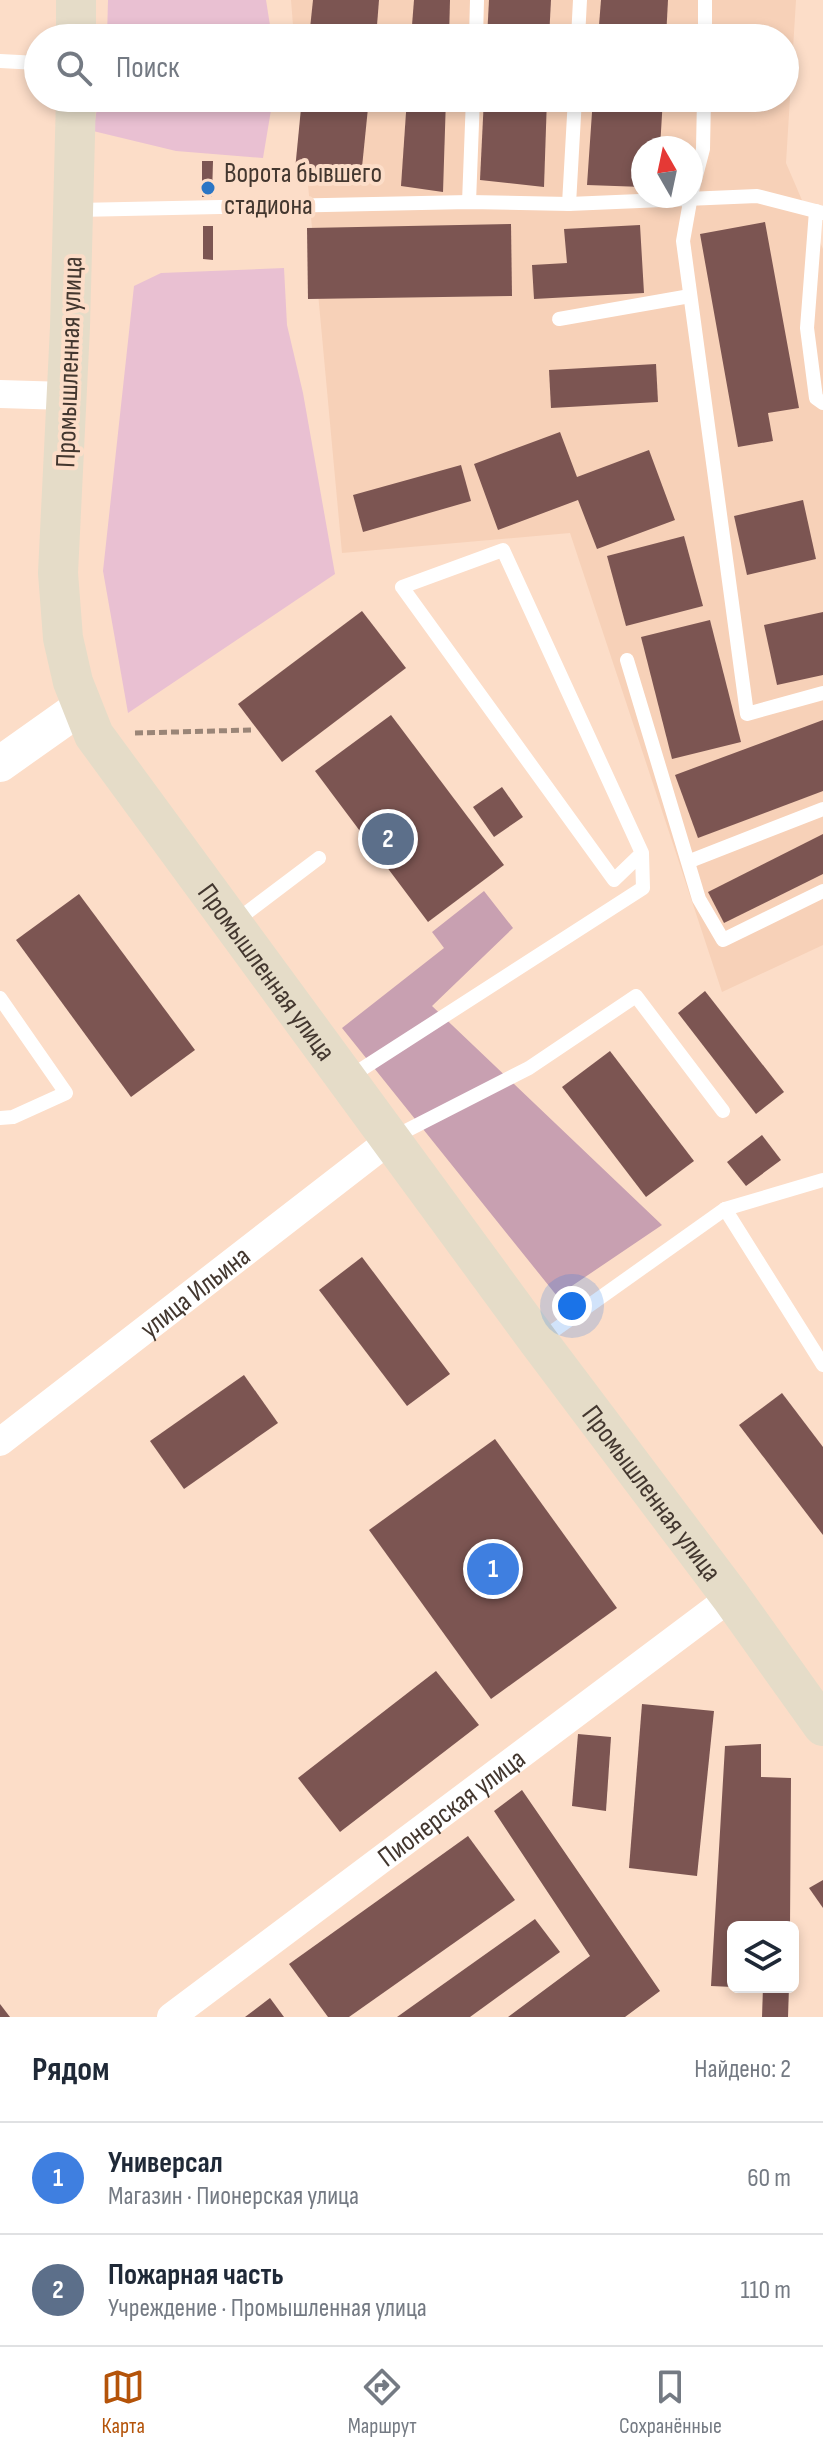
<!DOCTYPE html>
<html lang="ru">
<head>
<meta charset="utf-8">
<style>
	:root { --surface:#fff; --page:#f6f6f7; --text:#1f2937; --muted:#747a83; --line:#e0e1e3; --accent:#b45309 }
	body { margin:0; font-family:"Sofia Sans Condensed",sans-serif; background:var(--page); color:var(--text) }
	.controls { position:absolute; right:24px; bottom:24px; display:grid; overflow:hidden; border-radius:12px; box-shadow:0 4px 12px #0003 }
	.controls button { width:72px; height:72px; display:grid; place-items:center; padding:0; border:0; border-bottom:2px solid var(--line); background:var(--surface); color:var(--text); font:40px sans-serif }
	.compass { position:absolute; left:631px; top:136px; width:72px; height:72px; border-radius:50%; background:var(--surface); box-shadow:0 4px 12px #0003; rotate:351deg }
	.you { position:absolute; left:572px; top:1306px; width:28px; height:28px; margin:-20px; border:6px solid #fff; border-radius:50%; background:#1a73e8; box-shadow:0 0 0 12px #1a73e833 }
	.badge { display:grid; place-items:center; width:52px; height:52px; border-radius:50%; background:var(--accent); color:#fff; font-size:26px; font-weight:700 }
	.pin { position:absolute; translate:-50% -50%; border:4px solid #fff; box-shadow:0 2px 8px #0006 }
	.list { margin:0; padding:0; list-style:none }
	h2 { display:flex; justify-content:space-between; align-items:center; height:104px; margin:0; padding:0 32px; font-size:34px }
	h2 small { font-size:26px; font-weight:400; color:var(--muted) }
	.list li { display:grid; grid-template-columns:52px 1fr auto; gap:24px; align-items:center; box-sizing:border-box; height:112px; padding:0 32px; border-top:2px solid var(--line) }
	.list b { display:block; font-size:30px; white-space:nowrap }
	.list p { margin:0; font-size:26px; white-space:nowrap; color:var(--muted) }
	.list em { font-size:26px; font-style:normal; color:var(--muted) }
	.icon { flex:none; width:44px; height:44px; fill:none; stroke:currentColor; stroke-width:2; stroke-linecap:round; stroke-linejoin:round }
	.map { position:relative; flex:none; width:823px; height:2017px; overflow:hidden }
	.search { position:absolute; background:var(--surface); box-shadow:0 4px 12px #0003; left:24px; right:24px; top:24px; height:88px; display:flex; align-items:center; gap:20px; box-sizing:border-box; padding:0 28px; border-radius:44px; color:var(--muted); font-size:30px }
	.sheet { height:328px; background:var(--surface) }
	nav { display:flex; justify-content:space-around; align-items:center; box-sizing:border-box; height:112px; border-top:2px solid var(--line); background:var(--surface); font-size:22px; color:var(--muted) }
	nav a { display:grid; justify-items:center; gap:4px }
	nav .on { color:var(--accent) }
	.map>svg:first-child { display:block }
	.built { fill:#f7d1b8; fill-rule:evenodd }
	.green { fill:#e9c0d2 }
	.forest { fill:#c8a0b1 }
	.building { fill:#7c5552 }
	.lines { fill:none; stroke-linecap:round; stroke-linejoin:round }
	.path { stroke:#9a8577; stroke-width:5; stroke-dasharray:8 4; stroke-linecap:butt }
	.service { stroke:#fff; stroke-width:14 }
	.minor { stroke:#fff; stroke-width:28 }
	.tertiary { stroke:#fff; stroke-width:36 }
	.secondary { stroke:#e5dcc8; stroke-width:40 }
	.poi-dot { fill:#2a75c5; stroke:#fcddc8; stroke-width:3 }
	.labels { text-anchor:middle; stroke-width:8; stroke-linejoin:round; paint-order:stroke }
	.poi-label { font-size:28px; fill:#43372f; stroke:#fcddc8; text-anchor:start }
	.street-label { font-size:28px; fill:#43372f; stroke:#fcddc8 }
</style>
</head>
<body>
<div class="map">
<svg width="823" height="2017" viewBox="0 0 823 2017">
	<rect width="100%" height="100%" fill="#fcddc8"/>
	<!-- built -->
	<path class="built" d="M291 0H796L786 163 823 249V945L722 992 570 533 342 553 300 98H785V38H294ZM643 148H691V196H643Z"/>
	<!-- green -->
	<g class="green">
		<path d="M108 0H266L272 38H107Z"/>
		<path d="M99 98H273L263 158 176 151 93 131Z"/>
		<path d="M284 268 287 325 303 393 335 574 128 713 103 571 134 286 161 273Z"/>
	</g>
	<!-- forest -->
	<path class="forest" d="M484 891 513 928 432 1006 662 1225 557 1296 342 1028 444 948 432 932Z"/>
	<!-- building -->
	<g class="building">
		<path d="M313 0H379L376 38H309Z"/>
		<path d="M414 0H450L449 38H411Z"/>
		<path d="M489 0H551L549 38H487Z"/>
		<path d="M601 0H668L666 38H598Z"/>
		<path d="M302 98H369L361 177 295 170Z"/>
		<path d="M407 98H446L443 192 401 186Z"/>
		<path d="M484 98H547L544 187 480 180Z"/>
		<path d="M593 98H663L660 148H643V187L587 185Z"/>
		<path d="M202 161H213L212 197H202Z"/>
		<path d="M765 222 799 408 768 413 773 441 738 447 700 234Z"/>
		<path d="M511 224 512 296 308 299 307 228Z"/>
		<path d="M640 225 644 293 534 299 532 265 567 263 564 229Z"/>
		<path d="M203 226H213V260L203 259Z"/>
		<path d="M656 364 658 402 551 408 549 370Z"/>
		<path d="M560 432 577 477 649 450 675 520 597 549 578 500 498 530 474 464Z"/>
		<path d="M461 465 471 501 363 532 353 495Z"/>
		<path d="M803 500 816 559 747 575 734 516Z"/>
		<path d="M684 536 703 606 626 626 607 556Z"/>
		<path d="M362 611 406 668 282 762 238 704Z"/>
		<path d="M823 612V675L777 685 764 625Z"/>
		<path d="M710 620 741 742 672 759 641 637Z"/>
		<path d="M391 715 504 865 428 922 315 771Z"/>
		<path d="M823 720V791L698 838 675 775Z"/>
		<path d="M502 787 523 817 494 837 473 807Z"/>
		<path d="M823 834V874L724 923 708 892Z"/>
		<path d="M79 894 195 1050 131 1097 16 940Z"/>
		<path d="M705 991 784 1092 756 1114 678 1013Z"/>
		<path d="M610 1051 694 1161 646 1197 562 1087Z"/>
		<path d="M762 1135 781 1160 746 1186 727 1162Z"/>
		<path d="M362 1257 450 1374 407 1406 319 1290Z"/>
		<path d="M244 1375 278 1423 184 1489 150 1441Z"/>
		<path d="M782 1393 823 1447V1535L739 1425Z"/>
		<path d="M495 1439 617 1608 491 1699 369 1530Z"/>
		<path d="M436 1671 479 1725 340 1832 298 1778Z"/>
		<path d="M642 1704 714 1711 697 1876 629 1868Z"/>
		<path d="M578 1734 611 1737 606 1811 572 1806Z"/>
		<path d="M761 1744V1777L791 1778 790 1927H733V1987L711 1986 725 1746Z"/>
		<path d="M522 1790 660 1991 625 2017H508L590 1956 494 1811Z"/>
		<path d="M468 1836 515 1900 349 2017H328L289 1964Z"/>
		<path d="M823 1880V1908L809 1888Z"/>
		<path d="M535 1919 560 1952 470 2017H397Z"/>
		<path d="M763 1987H789L788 2017H762Z"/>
		<path d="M270 1998 284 2017H245Z"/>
		<path d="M0 2004 10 2017H0Z"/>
	</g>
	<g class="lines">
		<!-- path -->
		<path class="path" d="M135 733 253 730"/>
		<!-- service -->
		<g class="service">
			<path d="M476 38 477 0"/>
			<path d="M578 38 580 0"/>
			<path d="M705 38V0"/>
			<path d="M0 61 38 63"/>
			<path d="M691 195 703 149 704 98"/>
			<path d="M691 196 683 241 747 714 823 693"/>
			<path d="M469 202 473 98"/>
			<path d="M569 204 575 98"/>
			<path d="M77 210 469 202 569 204 757 196 823 213"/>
			<path d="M816 211 807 328 816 398 823 403"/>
			<path d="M559 319 690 296"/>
			<path d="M627 660 699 899 723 940 823 891"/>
			<path d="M690 861 823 809"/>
			<path d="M233 923 319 858"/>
			<path d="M0 998 66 1093 13 1117 0 1118"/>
			<path d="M348 1078 643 888 642 853 503 550 402 587 614 880 642 853"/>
			<path d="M392 1138 529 1068 636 996 723 1111"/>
			<path d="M823 1180 725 1209 823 1365"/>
			<path d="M542 1339 725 1209"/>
		</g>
		<!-- minor -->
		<g class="minor">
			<path d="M0 394 66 396"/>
			<path id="s1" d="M0 1442 390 1140"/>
			<path id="s2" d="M171 2017 731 1597"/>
		</g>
		<!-- tertiary -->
		<path class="tertiary" d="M0 764 82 706"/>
		<!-- secondary -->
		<g class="secondary">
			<path d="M76 0V38"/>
			<path id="s3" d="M76 98 70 327 58 573 63 638 73 682 94 735 539 1342 731 1597 823 1726"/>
		</g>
	</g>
	<!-- markers -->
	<circle class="poi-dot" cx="208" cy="188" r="8"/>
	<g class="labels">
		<!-- poi labels -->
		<g class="poi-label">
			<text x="224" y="182">Ворота бывшего<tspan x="224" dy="32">стадиона</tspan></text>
		</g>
		<!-- street labels -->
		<g class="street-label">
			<text transform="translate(68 362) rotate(-88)" y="10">Промышленная улица</text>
			<text dy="10" stroke="none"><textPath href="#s3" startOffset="936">Промышленная улица</textPath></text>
			<text dy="10" stroke="none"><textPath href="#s1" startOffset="246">улица Ильина</textPath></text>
			<text dy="10" stroke="none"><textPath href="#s3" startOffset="1584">Промышленная улица</textPath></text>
			<text dy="10" stroke="none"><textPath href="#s2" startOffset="350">Пионерская улица</textPath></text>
		</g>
	</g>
</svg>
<div class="controls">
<button><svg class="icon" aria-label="layers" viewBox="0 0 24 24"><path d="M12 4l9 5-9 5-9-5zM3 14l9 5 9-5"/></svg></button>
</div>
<svg class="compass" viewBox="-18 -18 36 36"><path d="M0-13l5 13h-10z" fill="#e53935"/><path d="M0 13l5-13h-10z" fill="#747a83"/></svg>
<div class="you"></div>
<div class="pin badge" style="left:493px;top:1569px;background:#3f7fe0">1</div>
<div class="pin badge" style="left:388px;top:839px;background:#5c6f8a">2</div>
<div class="search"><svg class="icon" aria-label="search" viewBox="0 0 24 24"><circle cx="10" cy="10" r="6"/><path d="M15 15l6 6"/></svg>Поиск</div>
</div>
<section class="sheet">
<h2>Рядом<small>Найдено: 2</small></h2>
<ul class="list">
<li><span class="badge" style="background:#3f7fe0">1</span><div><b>Универсал</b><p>Магазин · Пионерская улица</p></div><em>60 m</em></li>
<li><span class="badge" style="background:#5c6f8a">2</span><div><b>Пожарная часть</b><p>Учреждение · Промышленная улица</p></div><em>110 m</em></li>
</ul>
</section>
<nav>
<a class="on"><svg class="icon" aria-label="map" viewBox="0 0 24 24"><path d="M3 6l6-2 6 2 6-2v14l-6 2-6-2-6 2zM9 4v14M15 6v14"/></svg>Карта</a>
<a><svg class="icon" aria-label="directions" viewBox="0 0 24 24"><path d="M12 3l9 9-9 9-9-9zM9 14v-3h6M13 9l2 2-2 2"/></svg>Маршрут</a>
<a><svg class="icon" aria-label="saved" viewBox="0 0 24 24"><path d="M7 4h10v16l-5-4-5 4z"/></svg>Сохранённые</a>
</nav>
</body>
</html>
